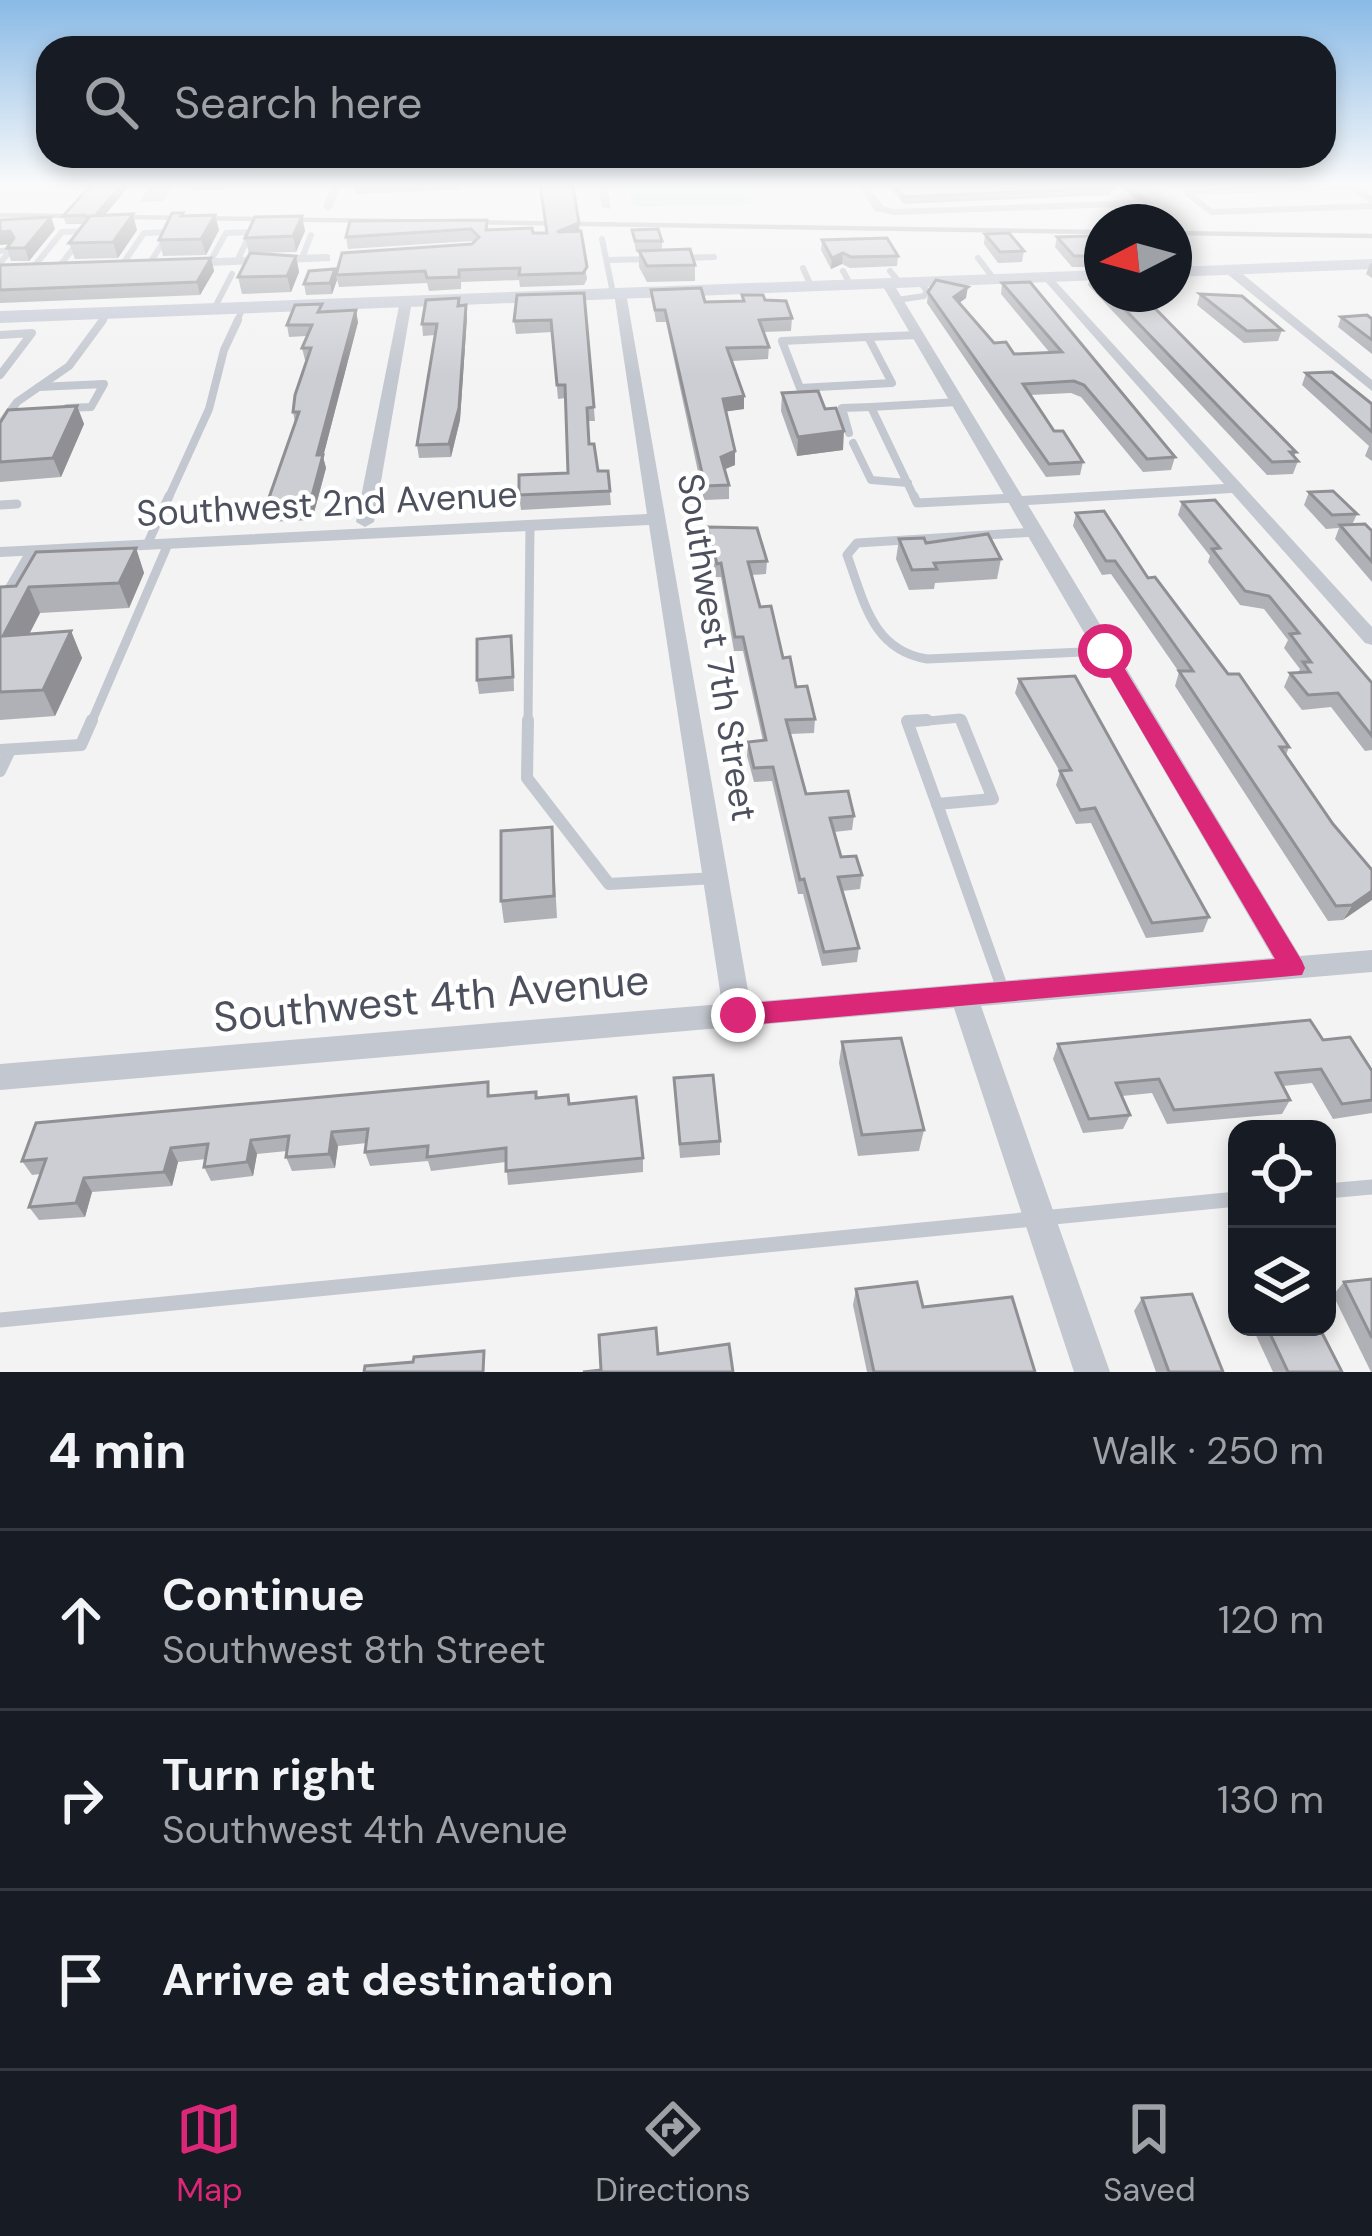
<!DOCTYPE html>
<html lang="en">
<head>
<meta charset="utf-8">
<style>
	:root { --surface:#171b24; --page:#242831; --text:#f1f3f6; --muted:#9ea1a6; --line:#363941; --accent:#db2777 }
	body { margin:0; font-family:"DM Sans",sans-serif; background:var(--page); color:var(--text) }
	.controls { position:absolute; right:36px; bottom:36px; display:grid; overflow:hidden; border-radius:24px; box-shadow:0 6px 18px #0003 }
	.controls button { width:108px; height:108px; display:grid; place-items:center; padding:0; border:0; border-bottom:3px solid var(--line); background:var(--surface); color:var(--text); font:60px sans-serif }
	.compass { position:absolute; left:1084px; top:204px; width:108px; height:108px; border-radius:50%; background:var(--surface); box-shadow:0 6px 18px #0003; rotate:264deg }
	.stop { position:absolute; width:36px; height:36px; margin:-27px; border:9px solid #db2777; border-radius:50%; background:#fff }
	.stop.end { background:#db2777; border-color:#fff; box-shadow:0 3px 12px #0008 }
	.list { margin:0; padding:0; list-style:none }
	h2 { display:flex; justify-content:space-between; align-items:center; height:156px; margin:0; padding:0 48px; font-size:51px }
	h2 small { font-size:39px; font-weight:400; color:var(--muted) }
	.list li { display:grid; grid-template-columns:78px 1fr auto; gap:36px; align-items:center; box-sizing:border-box; height:180px; padding:0 48px; border-top:3px solid var(--line) }
	.list b { display:block; font-size:45px; white-space:nowrap }
	.list p { margin:0; font-size:39px; white-space:nowrap; color:var(--muted) }
	.list em { font-size:39px; font-style:normal; color:var(--muted) }
	.icon { flex:none; width:66px; height:66px; fill:none; stroke:currentColor; stroke-width:2; stroke-linecap:round; stroke-linejoin:round }
	.map { position:relative; flex:none; width:1372px; height:1372px; overflow:hidden }
	.search { position:absolute; background:var(--surface); box-shadow:0 6px 18px #0003; left:36px; right:36px; top:36px; height:132px; display:flex; align-items:center; gap:30px; box-sizing:border-box; padding:0 42px; border-radius:36px; color:var(--muted); font-size:45px }
	.sheet { height:696px; background:var(--surface) }
	nav { display:flex; justify-content:space-around; align-items:center; box-sizing:border-box; height:168px; border-top:3px solid var(--line); background:var(--surface); font-size:33px; color:var(--muted) }
	nav a { display:grid; justify-items:center; gap:6px }
	nav .on { color:var(--accent) }
	.map>svg:first-child { display:block }
	.green { fill:#c8ebde }
	.lines { fill:none; stroke-linecap:round; stroke-linejoin:round }
	.lane-far4 { stroke:#c3c7cf; stroke-width:6 }
	.lane-far3 { stroke:#c3c7cf; stroke-width:8 }
	.lane-far2 { stroke:#c3c7cf; stroke-width:9 }
	.lane-far1 { stroke:#c3c7cf; stroke-width:12 }
	.lane { stroke:#c3c7cf; stroke-width:15 }
	.street { fill:#c3c7cf; fill-rule:evenodd }
	.secondary { fill:#c6cad6; fill-rule:evenodd }
	.rail { stroke:#b6b6bc; stroke-width:4.5 }
	.wall { fill:#b0b1b6 }
	.shaded-wall { fill:#909094 }
	.building { fill:#cdced4; stroke:#909094; stroke-width:3 }
	.route { fill:#db2777 }
	.labels { text-anchor:middle; stroke-width:9; stroke-linejoin:round; paint-order:stroke }
	.street-label { font-size:36px; fill:#4d515e; stroke:#fff }
	.near-street-label { font-size:42px; fill:#4d515e; stroke:#fff }
</style>
</head>
<body>
<div class="map">
<svg width="1372" height="1372" viewBox="0 0 1372 1372">
	<rect width="100%" height="100%" fill="#f4f3f3"/>
	<!-- green -->
	<path class="green" d="M630 184H738L751 194 754 204 639 207 631 204Z"/>
	<g class="lines">
		<!-- lane-far4 -->
		<g class="lane-far4">
			<path d="M1372 200 1351 187 1186 192 1212 212 1372 206"/>
			<path d="M602 239 613 293"/>
			<path d="M0 251 11 250 0 263"/>
			<path d="M302 258 311 235"/>
			<path d="M682 258 714 257"/>
			<path d="M978 258 994 279"/>
			<path d="M607 260 651 259"/>
			<path d="M210 262 226 233 251 232 237 261"/>
			<path d="M122 265 144 233 170 232 149 264"/>
			<path d="M803 268 811 286"/>
			<path d="M32 269 62 232 87 231 58 268"/>
			<path d="M843 271 850 284"/>
			<path d="M890 271 899 282"/>
			<path d="M897 300 924 296 927 291 920 282"/>
			<path d="M214 309 232 274"/>
			<path d="M101 323 108 313"/>
			<path d="M236 323 243 308"/>
		</g>
		<!-- lane-far3 -->
		<g class="lane-far3">
			<path d="M0 335 32 333 0 375"/>
			<path d="M868 337 892 383 800 388 782 341Z"/>
			<path d="M868 337 918 335"/>
			<path d="M39 387 104 384 91 407 67 408"/>
			<path d="M0 425 17 402 69 366 103 320"/>
			<path d="M849 433 842 408 871 407"/>
			<path d="M853 443 871 480 908 483"/>
			<path d="M168 499 209 409 224 350 238 320"/>
			<path d="M915 499 871 407 958 402"/>
			<path d="M1000 499 1014 498"/>
		</g>
		<!-- lane-far2 -->
		<g class="lane-far2">
			<path d="M914 496 917 503 1014 498"/>
			<path d="M0 505 17 504"/>
			<path d="M1035 532 857 543 847 555C864 601 872 650 927 659L1105 651"/>
			<path d="M147 545 169 496"/>
			<path d="M0 604 31 551"/>
			<path d="M91 723 168 544"/>
			<path d="M528 723 530 525"/>
			<path d="M908 723 960 718 962 723"/>
		</g>
		<!-- lane-far1 -->
		<g class="lane-far1">
			<path d="M528 720 527 778 609 884 716 878"/>
			<path d="M927 720 907 721 937 804"/>
			<path d="M0 750 81 745 92 720"/>
			<path d="M0 771 10 750"/>
			<path d="M937 804 1003 990"/>
			<path d="M937 804 993 799 961 720"/>
		</g>
		<!-- lane -->
		<g class="lane">
			<path d="M1327 1191 1372 1187"/>
			<path d="M0 1320 1237 1199"/>
		</g>
		<!-- street -->
		<g class="street">
			<path d="M151 184H161L152 196 165 184H175L163 201 140 202Z"/>
			<path d="M332 184H342L333 207 328 210 323 207Z"/>
			<path d="M597 184H607L611 209 602 207Z"/>
			<path d="M857 184H867L883 206 894 209 1137 200 1118 184H1129L1153 203 1148 206 894 215 875 211Z"/>
			<path d="M326 254 330 255V261L186 267 180 263 186 259Z"/>
			<path d="M1226 267H1234L1372 380V391L1226 273Z"/>
			<path d="M1048 273 1372 627V645L1365 643 1232 493 1028 505 1300 956 1372 950V972L981 1006 1110 1372H1074L954 1008 0 1090V1064L722 1004 649 525 0 557V547L647 514 614 293 620 289 626 293 750 1002 1273 958 881 283 887 279 893 283 1022 496 1224 484 1044 280 1042 277Z"/>
			<path d="M406 297 412 301 374 522 365 527 356 522 400 301Z"/>
		</g>
		<!-- secondary -->
		<g class="secondary">
			<path d="M1372 259V269L1174 277V267Z"/>
			<path d="M1102 270V280L0 323V311Z"/>
		</g>
		<!-- rail -->
		<g class="rail">
			<path d="M0 215 1102 232"/>
			<path d="M1174 233 1372 236"/>
		</g>
	</g>
	<!-- wall -->
	<g class="wall">
		<path d="M0 184H36L33 187 0 188Z"/>
		<path d="M191 184H227L222 190 193 191Z"/>
		<path d="M354 184H459L458 190 355 194Z"/>
		<path d="M886 184H1107L1112 188 1110 195 904 204Z"/>
		<path d="M105 215 137 230 118 258 75 259 69 243 84 224H66L63 216Z"/>
		<path d="M215 215 219 230 206 255 163 256 159 240 184 216Z"/>
		<path d="M302 216 305 231 296 252 249 253 245 238Z"/>
		<path d="M51 217 55 229 29 261H11L7 248 10 244 0 220Z"/>
		<path d="M487 220 488 230 533 233 580 231 587 279 584 285 520 287 519 280 461 282V289L429 291 427 283 339 287 336 275 474 242 472 241 348 249 346 237Z"/>
		<path d="M632 230 662 241V250L695 265V281L647 282 639 267V252H636Z"/>
		<path d="M985 234 1024 251 1022 262 998 263 984 244Z"/>
		<path d="M1057 237 1102 245V267H1072L1055 247Z"/>
		<path d="M822 240 898 256 897 266 850 268 842 264 831 269 821 250Z"/>
		<path d="M296 256 299 272 291 292 242 294 238 277Z"/>
		<path d="M211 258 214 271 200 295 0 303V265Z"/>
		<path d="M1372 263V278L1366 274 1370 264Z"/>
		<path d="M335 269 337 280 332 294 306 295 304 284Z"/>
		<path d="M1102 273V294H1153L1151 305 1296 452 1294 457 1298 461 1293 474 1267 475 1088 285 1091 274Z"/>
		<path d="M1002 283 1175 457 1171 470 1143 472 1081 397 1071 393 1030 395 1054 431 1083 462 1080 475 1046 477 927 303 928 292 966 298 959 303 994 343 1014 354 1050 353 1001 294Z"/>
		<path d="M651 290 705 302 742 301V295L765 300 792 318 791 331 763 332 769 347 768 359 732 361 744 409 726 411 735 451V465L724 469 729 485V499L704 500 666 322H656Z"/>
		<path d="M584 293 595 421H587L589 444 598 471H608L611 505 521 510 519 495 568 473 566 398 558 399 552 332 516 334 514 321Z"/>
		<path d="M1200 294 1282 330 1278 341 1244 343 1197 305Z"/>
		<path d="M459 298V306L467 317 460 420 451 457 419 458 417 445 435 335 423 336 422 324Z"/>
		<path d="M323 312 358 322 323 457 326 468 312 520 268 522 265 509 295 422 293 412 307 360H305L302 348 307 336 289 337 287 325Z"/>
		<path d="M1341 317 1372 319V354L1338 327Z"/>
		<path d="M1306 373 1372 404V461L1365 456 1369 446 1302 385Z"/>
		<path d="M782 393 825 409 843 450 797 456 781 411Z"/>
		<path d="M77 406 84 424 61 477 0 482V423Z"/>
		<path d="M1309 492 1357 514 1352 525 1372 531V582L1335 539 1339 528 1326 529 1304 505Z"/>
		<path d="M1182 502 1372 683V750L1365 751 1331 707 1302 710 1284 687 1290 673H1298L1300 669 1284 648 1288 640 1264 609 1240 605 1208 562 1210 556 1178 515Z"/>
		<path d="M1076 513 1148 578 1289 747 1286 755 1333 824 1372 870 1343 920 1328 921 1175 686 1179 672 1111 574 1102 575 1073 526Z"/>
		<path d="M707 527 767 561 766 574 751 575 760 607 796 687 815 719 814 733 790 734 806 794 854 816 852 830 834 832 841 857 862 875 860 889 842 891 859 948 857 962 822 966 803 894H798L772 781 754 782 747 756 748 742 763 741 743 651H734L721 577H716L706 540Z"/>
		<path d="M899 539 926 543 1001 559 997 579 935 583 934 589 909 590 896 559Z"/>
		<path d="M136 548 144 573 129 608 40 613 29 634 71 631 82 658 55 716 0 720V587L16 586Z"/>
		<path d="M513 650 514 691 479 694 477 680Z"/>
		<path d="M1019 679 1209 917 1203 932 1146 938 1091 823 1076 824 1056 785 1060 772 1015 693Z"/>
		<path d="M552 827 557 918 504 923 501 901Z"/>
		<path d="M1323 1040 1372 1071V1113L1333 1119 1312 1083 1283 1086 1290 1100 1282 1114 1167 1124 1152 1093 1122 1096 1130 1115 1123 1129 1083 1133 1053 1059 1058 1044Z"/>
		<path d="M842 1042 924 1130 919 1151 858 1156 839 1063Z"/>
		<path d="M674 1078 720 1141V1155L680 1158Z"/>
		<path d="M491 1096 537 1098 570 1104 643 1158V1172L508 1185 506 1162 431 1171 428 1161 370 1166 365 1152 367 1143 338 1146 335 1168 292 1171 286 1157 287 1151 257 1154 253 1176 211 1181 204 1167 206 1159 178 1162 172 1186 92 1192 85 1217 39 1220 29 1207 40 1174 32 1175 22 1161Z"/>
		<path d="M1372 1279V1372H1371L1333 1295 1344 1282Z"/>
		<path d="M856 1289 923 1307 1035 1372H867L853 1305Z"/>
		<path d="M1142 1298 1223 1372H1156L1134 1311Z"/>
		<path d="M1252 1327H1319L1342 1372H1273Z"/>
	</g>
	<!-- shaded-wall -->
	<g class="shaded-wall">
		<path d="M122 184H131L94 228 91 220Z"/>
		<path d="M133 214 137 230 118 258 113 242Z"/>
		<path d="M215 215 219 230 206 255 201 239Z"/>
		<path d="M302 216 305 231 296 252 293 236Z"/>
		<path d="M51 217 55 229 29 261 25 248Z"/>
		<path d="M579 223 580 234 557 232Z"/>
		<path d="M10 231 15 244 0 245V232Z"/>
		<path d="M843 253 842 264 831 269 832 258Z"/>
		<path d="M296 256 299 272 291 292 287 276Z"/>
		<path d="M211 258 214 271 200 295 197 282Z"/>
		<path d="M335 269 337 280 332 294 330 283Z"/>
		<path d="M968 287 966 298 952 308 954 297Z"/>
		<path d="M466 305 467 317 460 420 451 457 449 444Z"/>
		<path d="M356 310 358 322 323 457 326 468 312 520 309 507 317 455Z"/>
		<path d="M744 396V409L723 412V399Z"/>
		<path d="M77 406 84 424 61 477 53 458Z"/>
		<path d="M844 431 843 450 797 456 798 437Z"/>
		<path d="M735 451V465L721 471V457Z"/>
		<path d="M136 548 144 573 129 608 119 583Z"/>
		<path d="M29 587 40 613 15 662 3 636Z"/>
		<path d="M71 631 82 658 55 716 43 690Z"/>
		<path d="M1372 891V900L1343 920 1352 905Z"/>
		<path d="M332 1132 338 1146 335 1168 329 1154Z"/>
		<path d="M251 1140 257 1154 253 1176 247 1162Z"/>
		<path d="M171 1148 178 1162 172 1186 164 1172Z"/>
		<path d="M84 1178 92 1192 85 1217 76 1203Z"/>
	</g>
	<!-- building -->
	<g class="building">
		<path d="M92 184H122L95 216 88 218 85 215 63 216Z"/>
		<path d="M540 184 573 186 579 223 557 232 581 231 587 267 583 273 519 275 520 268 459 270V277L427 278 425 271 336 275 342 253 472 244 479 237 471 229 346 237 350 221 487 220 486 230 532 228 533 233H547Z"/>
		<path d="M893 184H1107L1112 188 904 197Z"/>
		<path d="M172 213H183L181 216 215 215 201 239 159 240Z"/>
		<path d="M133 214 113 242 69 243 90 216Z"/>
		<path d="M302 216 293 236 245 238 255 217Z"/>
		<path d="M51 217 25 248H7L14 238 10 231 0 232V220Z"/>
		<path d="M658 229 662 241H635L632 230Z"/>
		<path d="M1009 233 1024 251 1000 252 985 234Z"/>
		<path d="M1091 236 1102 245V256H1074L1057 237Z"/>
		<path d="M887 238 898 256 851 257 843 253 832 258 822 240Z"/>
		<path d="M690 249 695 265 647 266 639 251Z"/>
		<path d="M250 253 296 256 287 276 238 277Z"/>
		<path d="M211 258 197 282 0 290V265Z"/>
		<path d="M335 269 330 283 304 284 309 271Z"/>
		<path d="M1102 273V286L1091 274Z"/>
		<path d="M936 280 968 287 954 297 994 343 1006 342 1014 354 1062 352 1002 283 1030 282 1175 457 1147 459 1084 385 1074 381 1023 384 1054 431H1063L1083 462 1049 464 928 292Z"/>
		<path d="M701 288 705 302 744 301 742 295H763L765 300 786 301 792 318 759 320 769 347 727 348 744 396 723 399 735 451 721 457 729 485 705 486 665 310H655L651 290Z"/>
		<path d="M584 293 594 407 587 408 589 444H594L598 471H608L610 491 519 495V475L568 473 565 385H557L551 320 514 321 517 295Z"/>
		<path d="M1110 294H1151H1141L1296 452H1290L1298 461 1272 462Z"/>
		<path d="M1200 294 1242 296 1282 330 1247 331Z"/>
		<path d="M459 298 458 306 466 305 459 408 449 444 417 445 437 324H422L426 300Z"/>
		<path d="M322 304 318 312 356 310 317 455H323L309 507 265 509 299 412H293L295 395 311 348H302L312 325H287L295 305Z"/>
		<path d="M1367 315 1372 319V340L1341 317Z"/>
		<path d="M1332 372 1372 404V432L1306 373Z"/>
		<path d="M818 391 825 409 836 408 844 431 798 437 782 393Z"/>
		<path d="M77 406 53 458 0 462V423L8 410Z"/>
		<path d="M1333 491 1357 514 1332 515 1309 492Z"/>
		<path d="M1215 500 1372 683V736L1338 693 1308 695 1290 673 1310 672 1303 662H1311L1290 634 1299 633 1269 596 1245 591 1212 549 1220 548 1182 502Z"/>
		<path d="M1104 511 1148 578 1155 577 1228 674H1239L1289 747H1280L1333 824 1372 870V891L1352 905 1336 906 1179 671H1193L1115 561H1106L1076 513Z"/>
		<path d="M1365 524 1372 531V562L1340 525Z"/>
		<path d="M707 527 757 528 767 561 748 562 760 607 771 606 783 658 790 657 796 687 807 686 815 719 786 720 806 794 848 791 854 816 830 818 841 857 856 856 862 875 838 877 859 948 824 952 804 879 800 880 773 767 754 768 748 742 766 740 743 637H735L721 563 717 564Z"/>
		<path d="M988 534 1001 559 934 563 937 569 912 570 899 539 924 538 926 543Z"/>
		<path d="M136 548 119 583 29 587 3 636 71 631 43 690 0 692V587L16 586 36 552Z"/>
		<path d="M511 636 513 677 477 680V639Z"/>
		<path d="M1075 676 1209 917 1152 923 1095 808 1080 810 1060 771 1071 770 1019 679Z"/>
		<path d="M552 827 554 896 501 901V831Z"/>
		<path d="M1310 1020 1323 1040 1350 1037 1372 1071V1100L1342 1104 1321 1069 1276 1073 1290 1100 1174 1110 1159 1079 1116 1083 1130 1115 1089 1119 1058 1044Z"/>
		<path d="M901 1038 924 1130 862 1135 842 1042Z"/>
		<path d="M713 1075 720 1141 680 1144 674 1078Z"/>
		<path d="M488 1082V1096L536 1092V1098L568 1095 569 1104 636 1097 643 1158 506 1171V1148L427 1157 428 1146 365 1152 368 1129 332 1132 329 1154 286 1157 289 1136 251 1140 247 1162 204 1167 208 1144 171 1148 164 1172 84 1178 76 1203 29 1207 46 1159 22 1161 36 1123Z"/>
		<path d="M1372 1279V1338L1344 1282Z"/>
		<path d="M917 1282 923 1307 1012 1297 1035 1372H874L856 1289Z"/>
		<path d="M1192 1294 1223 1372H1169L1142 1298Z"/>
		<path d="M1267 1327H1319L1342 1372H1288Z"/>
		<path d="M656 1328 658 1354 729 1344 733 1372H583L601 1370 599 1335Z"/>
		<path d="M484 1351 483 1372H364L365 1366 413 1362 414 1357Z"/>
	</g>
	<!-- sky -->
	<linearGradient id="sky" x2="0" y2="1"><stop stop-color="#89bae6"/><stop offset="0.49" stop-color="#fafafa"/><stop offset="1" stop-color="#fafafa" stop-opacity="0"/></linearGradient>
	<rect width="1372" height="376" fill="url(#sky)"/>
	<!-- route -->
	<path class="route" d="M1098 647 1114 651 1302 961 1305 968 1302 975 738 1026 729 1022 725 1015 738 1004 1275 959 1095 651Z"/>
	<g class="labels">
		<!-- street labels -->
		<g class="street-label">
			<text transform="translate(327 503) rotate(-3)" y="13">Southwest 2nd Avenue</text>
			<text transform="translate(718 647) rotate(81)" y="13">Southwest 7th Street</text>
		</g>
		<!-- near-street labels -->
		<g class="near-street-label">
			<text transform="translate(431 998) rotate(-5)" y="15">Southwest 4th Avenue</text>
		</g>
	</g>
</svg>
<div class="controls">
<button><svg class="icon" aria-label="locate" viewBox="0 0 24 24"><circle cx="12" cy="12" r="6"/><path d="M12 2v4M12 18v4M2 12h4M18 12h4"/></svg></button>
<button><svg class="icon" aria-label="layers" viewBox="0 0 24 24"><path d="M12 4l9 5-9 5-9-5zM3 14l9 5 9-5"/></svg></button>
</div>
<svg class="compass" viewBox="-18 -18 36 36"><path d="M0-13l5 13h-10z" fill="#e53935"/><path d="M0 13l5-13h-10z" fill="#9ea1a6"/></svg>
<div class="stop" style="left:1105px;top:651px"></div>
<div class="stop end" style="left:738px;top:1015px"></div>
<div class="search"><svg class="icon" aria-label="search" viewBox="0 0 24 24"><circle cx="10" cy="10" r="6"/><path d="M15 15l6 6"/></svg>Search here</div>
</div>
<section class="sheet">
<h2>4 min<small>Walk · 250 m</small></h2>
<ul class="list">
<li><svg class="icon" aria-label="ahead" viewBox="0 0 24 24"><path d="M12 20V5M6 11l6-6 6 6"/></svg><div><b>Continue</b><p>Southwest 8th Street</p></div><em>120 m</em></li>
<li><svg class="icon" aria-label="right" viewBox="0 0 24 24"><path d="M7 20v-9h11M14 6l5 5-5 5"/></svg><div><b>Turn right</b><p>Southwest 4th Avenue</p></div><em>130 m</em></li>
<li><svg class="icon" aria-label="arrive" viewBox="0 0 24 24"><path d="M6 21V4h12l-3 4 3 4H6"/></svg><div><b>Arrive at destination</b></div></li>
</ul>
</section>
<nav>
<a class="on"><svg class="icon" aria-label="map" viewBox="0 0 24 24"><path d="M3 6l6-2 6 2 6-2v14l-6 2-6-2-6 2zM9 4v14M15 6v14"/></svg>Map</a>
<a><svg class="icon" aria-label="directions" viewBox="0 0 24 24"><path d="M12 3l9 9-9 9-9-9zM9 14v-3h6M13 9l2 2-2 2"/></svg>Directions</a>
<a><svg class="icon" aria-label="saved" viewBox="0 0 24 24"><path d="M7 4h10v16l-5-4-5 4z"/></svg>Saved</a>
</nav>
</body>
</html>
